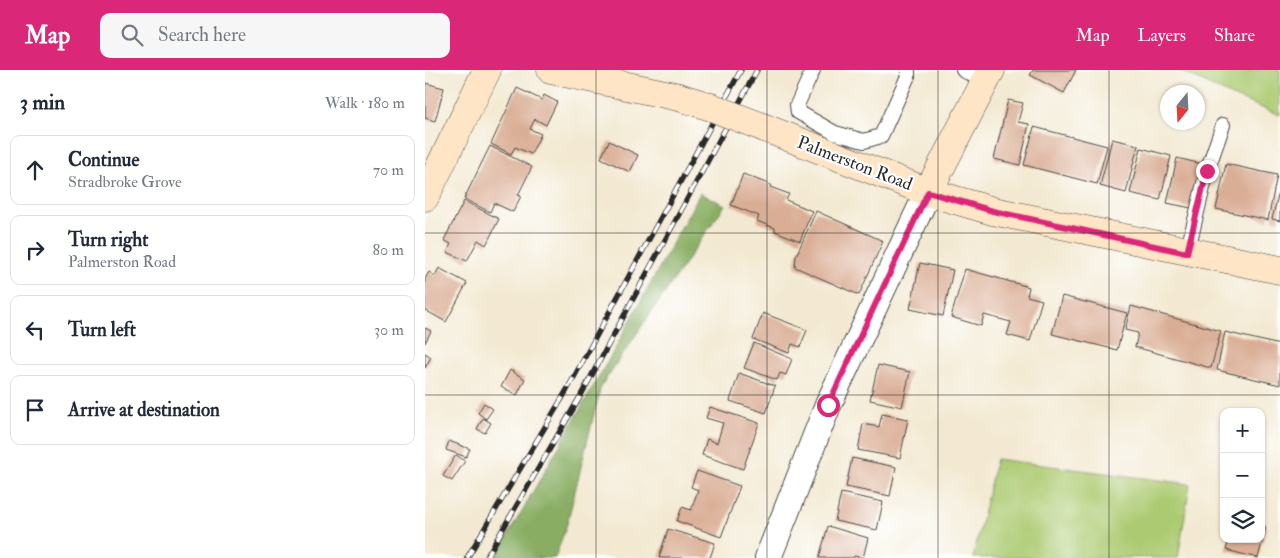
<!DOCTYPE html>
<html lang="en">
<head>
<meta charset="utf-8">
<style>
	:root { --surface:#fff; --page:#f6f6f7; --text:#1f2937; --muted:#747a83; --line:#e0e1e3; --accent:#db2777 }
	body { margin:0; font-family:"IM FELL Double Pica",serif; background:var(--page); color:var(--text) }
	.controls { position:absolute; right:15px; bottom:15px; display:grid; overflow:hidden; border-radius:10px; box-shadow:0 1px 4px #0004 }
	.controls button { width:45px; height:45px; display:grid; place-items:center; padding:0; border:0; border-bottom:1px solid var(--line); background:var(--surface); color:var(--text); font:25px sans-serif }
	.compass { position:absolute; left:735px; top:15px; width:45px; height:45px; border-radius:50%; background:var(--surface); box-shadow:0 1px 4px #0004; rotate:198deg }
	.stop { position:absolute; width:15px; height:15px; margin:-11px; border:4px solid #db2777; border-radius:50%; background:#fff }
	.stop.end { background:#db2777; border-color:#fff; box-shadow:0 1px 5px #0008 }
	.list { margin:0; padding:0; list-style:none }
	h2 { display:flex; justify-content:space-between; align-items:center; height:65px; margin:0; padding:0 20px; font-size:21px }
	h2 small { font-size:16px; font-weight:400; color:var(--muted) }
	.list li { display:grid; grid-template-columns:32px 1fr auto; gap:15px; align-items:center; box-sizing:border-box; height:70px; margin:0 10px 10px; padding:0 10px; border:1px solid var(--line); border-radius:10px }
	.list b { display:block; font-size:19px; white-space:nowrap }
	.list p { margin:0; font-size:16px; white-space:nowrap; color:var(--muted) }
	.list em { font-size:16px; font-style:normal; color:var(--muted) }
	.icon { flex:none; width:28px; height:28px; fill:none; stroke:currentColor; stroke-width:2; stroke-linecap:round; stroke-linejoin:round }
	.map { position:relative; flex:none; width:855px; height:488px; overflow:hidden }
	header { display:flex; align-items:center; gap:30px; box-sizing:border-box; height:70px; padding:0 25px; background:var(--accent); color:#fff }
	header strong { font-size:24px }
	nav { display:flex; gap:28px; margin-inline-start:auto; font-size:18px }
	.search { width:350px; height:45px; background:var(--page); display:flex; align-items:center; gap:12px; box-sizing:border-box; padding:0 18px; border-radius:10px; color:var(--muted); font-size:19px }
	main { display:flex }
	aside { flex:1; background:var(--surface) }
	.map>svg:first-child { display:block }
	.green { fill:#acca71; stroke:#6c7a4e }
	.forest { fill:#89ae63; stroke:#5a6c47 }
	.building { fill:#daae95 }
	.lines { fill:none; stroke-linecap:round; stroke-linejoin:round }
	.lane-casing { stroke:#494844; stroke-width:16 }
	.street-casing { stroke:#494844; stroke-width:28 }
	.secondary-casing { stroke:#494844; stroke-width:29 }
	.lane { stroke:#fff; stroke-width:14 }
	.street { stroke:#fff; stroke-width:26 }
	.secondary { stroke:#fee5c5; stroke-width:28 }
	.rail-casing { stroke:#2b2b2b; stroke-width:5.5 }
	.rail { stroke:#fff; stroke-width:4; stroke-dasharray:11; stroke-linecap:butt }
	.secondary-bridge-casing { stroke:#494844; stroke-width:29; stroke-linecap:butt }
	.secondary-bridge { stroke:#fee5c5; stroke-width:28 }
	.route { stroke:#db2777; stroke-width:6 }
	.grid { fill:none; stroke:#2b2b2b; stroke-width:1; stroke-opacity:0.55 }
	.labels { text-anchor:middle; stroke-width:4.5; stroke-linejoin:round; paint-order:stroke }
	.street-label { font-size:18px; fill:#2b2b2b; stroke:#fff }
</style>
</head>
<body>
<header>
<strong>Map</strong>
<div class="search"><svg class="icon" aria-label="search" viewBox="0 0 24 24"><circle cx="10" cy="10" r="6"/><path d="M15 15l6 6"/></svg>Search here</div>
<nav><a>Map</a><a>Layers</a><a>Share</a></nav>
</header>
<main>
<aside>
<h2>3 min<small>Walk · 180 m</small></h2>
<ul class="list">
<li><svg class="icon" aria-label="ahead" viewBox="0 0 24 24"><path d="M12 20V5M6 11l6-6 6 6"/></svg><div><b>Continue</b><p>Stradbroke Grove</p></div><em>70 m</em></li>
<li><svg class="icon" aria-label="right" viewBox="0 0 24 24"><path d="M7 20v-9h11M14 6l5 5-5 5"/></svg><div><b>Turn right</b><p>Palmerston Road</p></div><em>80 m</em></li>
<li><svg class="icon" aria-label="left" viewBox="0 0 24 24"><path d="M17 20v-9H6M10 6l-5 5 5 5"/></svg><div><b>Turn left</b></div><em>30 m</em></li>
<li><svg class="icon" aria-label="arrive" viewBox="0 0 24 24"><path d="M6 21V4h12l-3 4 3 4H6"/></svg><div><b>Arrive at destination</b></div></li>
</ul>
</aside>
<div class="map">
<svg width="855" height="488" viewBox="0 0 855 488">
	<rect width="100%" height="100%" fill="#fff"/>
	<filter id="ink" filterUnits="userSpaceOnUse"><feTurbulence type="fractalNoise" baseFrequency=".02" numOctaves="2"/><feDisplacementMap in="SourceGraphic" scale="10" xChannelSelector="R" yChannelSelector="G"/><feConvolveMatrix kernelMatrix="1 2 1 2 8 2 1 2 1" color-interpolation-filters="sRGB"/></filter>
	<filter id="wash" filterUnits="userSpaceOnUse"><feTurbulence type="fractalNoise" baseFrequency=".0096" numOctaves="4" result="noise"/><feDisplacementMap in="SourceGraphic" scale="20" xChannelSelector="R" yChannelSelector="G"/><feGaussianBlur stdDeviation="1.12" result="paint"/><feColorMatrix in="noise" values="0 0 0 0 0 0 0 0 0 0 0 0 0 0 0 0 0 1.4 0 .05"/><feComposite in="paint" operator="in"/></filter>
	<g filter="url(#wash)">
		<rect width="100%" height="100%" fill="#f3e9d2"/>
		<!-- green -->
		<g class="green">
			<path d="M753 0H855V45L807 26Z"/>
			<path d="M571 389 765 414 753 488H548Z"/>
		</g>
		<!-- forest -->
		<path class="forest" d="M275 123 300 135 176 316 142 454 130 488H70L192 275Z"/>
		<g id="blocks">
			<!-- building -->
			<g class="building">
				<path d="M608 0H651L639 23 605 5Z"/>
				<path d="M0 13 19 18 10 51 0 48Z"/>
				<path d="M92 18 117 30 119 25 132 32 121 55 110 49 105 59 116 64 106 84 90 77 86 84 66 74Z"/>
				<path d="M583 30 598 33 593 52 604 54 595 95 569 89Z"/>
				<path d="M609 57 682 76 672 114 599 95Z"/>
				<path d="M687 69 713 75 701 123 675 116Z"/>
				<path d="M184 71 213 85 205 102 176 88Z"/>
				<path d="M65 76 107 97 93 125 96 126 88 142 69 133 65 142 39 129Z"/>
				<path d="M716 78 746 86 735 130 705 123Z"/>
				<path d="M752 88 781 95 771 139 742 133Z"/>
				<path d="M801 94 852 105 843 150 791 139Z"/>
				<path d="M318 104 346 115 345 117 364 124 361 130 387 141 375 171 350 161V158L332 151 334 146 306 135Z"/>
				<path d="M854 122H855V151L847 149Z"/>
				<path d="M39 131 74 149 61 175 53 170 42 191 22 182 26 174 19 170Z"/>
				<path d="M391 141 458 171 434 225 370 197 371 186Z"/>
				<path d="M495 193 528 200 518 246 485 239Z"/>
				<path d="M14 198 42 213 21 252 0 240V209L4 202 10 206Z"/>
				<path d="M540 199 604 217 602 226 617 230 605 271 582 265 586 252 559 245 556 256 526 247Z"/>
				<path d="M637 226 702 243 692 280 627 264Z"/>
				<path d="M706 236 796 261 786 298 710 277 713 263 700 260Z"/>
				<path d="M338 243 382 260 375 277 367 274 364 283 328 269Z"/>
				<path d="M0 258 6 261 0 273Z"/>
				<path d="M800 262 855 275V315L792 300Z"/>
				<path d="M329 273 367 289 361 305 355 303 352 310 319 298Z"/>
				<path d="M0 283 6 287 0 298Z"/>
				<path d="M453 295 485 302 477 337 445 330Z"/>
				<path d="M85 300 100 309 92 325 76 317Z"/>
				<path d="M314 303 350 316 341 343 305 331Z"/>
				<path d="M59 333 68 339 61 349 53 343Z"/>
				<path d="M285 337 334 353 318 399 277 385 282 369 292 373 298 353 281 348Z"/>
				<path d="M457 344 483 349 475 388 433 380 438 354 454 357Z"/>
				<path d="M58 348 66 353 60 363 52 359Z"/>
				<path d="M24 371 45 379 41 387 21 380Z"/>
				<path d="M31 385 40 391 27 411 18 406Z"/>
				<path d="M427 388 471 397 465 426 421 417Z"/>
				<path d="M272 401 315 416 296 467 252 451 257 437 266 440 273 420 266 417Z"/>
				<path d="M416 423 458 432 452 460 410 451Z"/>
				<path d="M836 455 841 457 833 488 801 480 804 469H836Z"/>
				<path d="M403 456 443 468 438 488 429 486 428 488H394Z"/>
				<path d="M243 459 290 473 285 488H234Z"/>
			</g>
		</g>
	</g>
	<g filter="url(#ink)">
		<use href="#blocks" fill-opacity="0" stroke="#494844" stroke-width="1"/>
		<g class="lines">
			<defs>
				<g id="lane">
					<path d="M388 0 372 35 373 42 410 63 439 71 456 66 483 6V0"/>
					<path d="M538 0 559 11"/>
					<path d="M762 183 782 101 798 55"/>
				</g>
				<path id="street" d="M343 488 403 335 503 122"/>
				<g id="secondary">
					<path d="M126 0 254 27"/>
					<path d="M340 58 503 122 568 141 855 200"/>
					<path d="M503 122 566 0"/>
					<path d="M0 127 62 0"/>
				</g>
			</defs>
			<!-- lane casing -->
			<use href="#lane" class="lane-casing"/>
			<!-- street casing -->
			<use href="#street" class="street-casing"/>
			<!-- secondary casing -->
			<use href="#secondary" class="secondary-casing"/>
			<!-- lane -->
			<use href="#lane" class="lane"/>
			<!-- street -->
			<use href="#street" class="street"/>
			<!-- secondary -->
			<use href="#secondary" class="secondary"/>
			<defs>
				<g id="rail">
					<path d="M42 488 142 320 316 0"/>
					<path d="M61 488 155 327 332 0"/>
				</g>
			</defs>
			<!-- rail casing -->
			<use href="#rail" class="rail-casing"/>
			<!-- rail -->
			<use href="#rail" class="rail"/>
			<defs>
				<path id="secondary-bridge" d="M254 27 286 37 340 58"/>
			</defs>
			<!-- secondary-bridge casing -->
			<use href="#secondary-bridge" class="secondary-bridge-casing"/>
			<!-- secondary-bridge -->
			<use href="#secondary-bridge" class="secondary-bridge"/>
		</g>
	</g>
	<g class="lines" filter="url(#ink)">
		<!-- route -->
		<path class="route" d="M403 335 503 122 568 141 762 183 782 101"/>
	</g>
	<!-- grid -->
	<path class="grid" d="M171 0V488M342 0V488M513 0V488M684 0V488M0 163H855M0 325H855"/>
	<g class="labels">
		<!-- street labels -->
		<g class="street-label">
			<text transform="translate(430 93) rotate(21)" y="6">Palmerston Road</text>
		</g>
	</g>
</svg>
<div class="controls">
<button>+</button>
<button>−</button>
<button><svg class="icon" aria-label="layers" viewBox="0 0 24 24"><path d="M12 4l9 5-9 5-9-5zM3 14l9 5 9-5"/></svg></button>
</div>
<svg class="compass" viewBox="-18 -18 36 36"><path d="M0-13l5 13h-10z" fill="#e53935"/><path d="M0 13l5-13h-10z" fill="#747a83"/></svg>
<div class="stop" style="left:403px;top:335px"></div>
<div class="stop end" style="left:782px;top:101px"></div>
</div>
</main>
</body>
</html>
